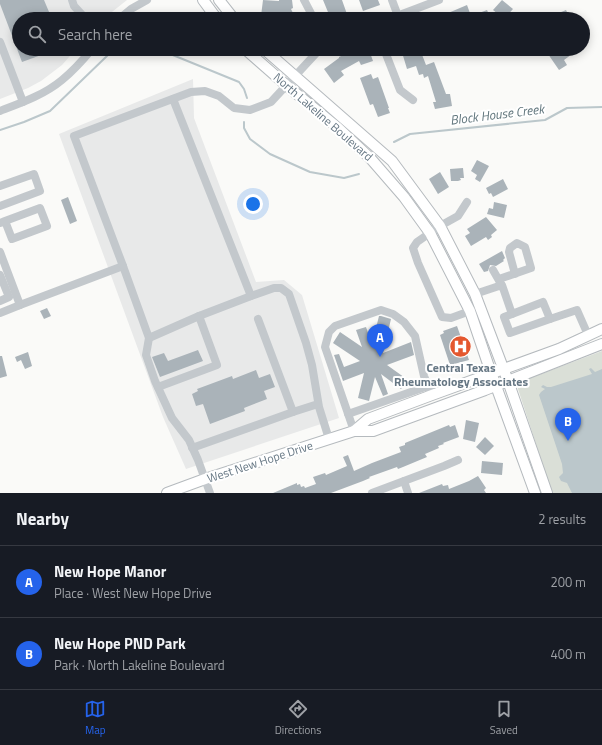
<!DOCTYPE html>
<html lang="en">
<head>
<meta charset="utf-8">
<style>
	:root { --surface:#171b24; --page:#20242c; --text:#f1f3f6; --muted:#9ea1a6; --line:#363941; --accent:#2563eb }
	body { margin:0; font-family:"Titillium Web",sans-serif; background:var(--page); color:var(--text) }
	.you { position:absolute; left:253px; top:204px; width:14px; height:14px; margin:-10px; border:3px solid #fff; border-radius:50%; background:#1a73e8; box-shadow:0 0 0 6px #1a73e833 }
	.badge { display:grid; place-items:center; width:26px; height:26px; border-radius:50%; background:var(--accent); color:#fff; font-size:13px; font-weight:700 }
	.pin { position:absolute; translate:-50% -33px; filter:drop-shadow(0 1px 2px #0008) }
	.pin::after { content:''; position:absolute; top:21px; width:14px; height:12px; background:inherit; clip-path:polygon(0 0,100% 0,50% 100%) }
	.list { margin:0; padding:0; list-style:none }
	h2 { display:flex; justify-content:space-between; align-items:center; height:52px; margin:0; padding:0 16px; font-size:17px }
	h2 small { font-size:13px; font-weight:400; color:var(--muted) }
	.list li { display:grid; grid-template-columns:26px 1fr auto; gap:12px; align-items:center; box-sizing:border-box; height:72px; padding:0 16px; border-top:1px solid var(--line) }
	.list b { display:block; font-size:15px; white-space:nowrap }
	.list p { margin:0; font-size:13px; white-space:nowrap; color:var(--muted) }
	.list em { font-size:13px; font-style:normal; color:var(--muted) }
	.icon { flex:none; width:22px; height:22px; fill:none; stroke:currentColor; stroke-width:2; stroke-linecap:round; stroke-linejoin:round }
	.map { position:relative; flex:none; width:602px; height:493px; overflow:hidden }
	.search { position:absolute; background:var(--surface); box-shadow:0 2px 10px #0003; left:12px; right:12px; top:12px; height:44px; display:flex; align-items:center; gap:10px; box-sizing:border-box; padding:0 14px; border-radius:22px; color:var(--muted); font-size:15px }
	.sheet { height:196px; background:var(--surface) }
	nav { display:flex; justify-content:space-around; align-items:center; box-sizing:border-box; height:56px; border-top:1px solid var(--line); background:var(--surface); font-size:11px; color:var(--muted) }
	nav a { display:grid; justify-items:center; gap:2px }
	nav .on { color:var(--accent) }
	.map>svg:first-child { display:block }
	.built { fill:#e8e9e9 }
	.green { fill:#dadfd7 }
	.water { fill:#bbc7cb }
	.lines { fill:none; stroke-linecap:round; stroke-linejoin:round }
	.stream { stroke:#bbc7cb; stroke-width:2 }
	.building { fill:#aab3b9 }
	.major-casing { stroke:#b5babe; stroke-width:12 }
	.minor { stroke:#c3c8cc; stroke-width:8 }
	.major { stroke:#fff; stroke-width:10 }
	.labels { text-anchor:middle; stroke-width:4; stroke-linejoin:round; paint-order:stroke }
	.street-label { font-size:12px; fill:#657683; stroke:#fff }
	.poi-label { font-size:12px; font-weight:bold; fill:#657683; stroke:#fff }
	.water-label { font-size:13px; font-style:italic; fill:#60757c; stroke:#fff }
</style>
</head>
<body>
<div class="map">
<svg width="602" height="493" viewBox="0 0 602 493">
	<rect width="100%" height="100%" fill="#fafaf8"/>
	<!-- built -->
	<g class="built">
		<path d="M0 0H127L103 19H19V49H76L62 65 41 81 28 88 0 99Z"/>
		<path d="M193 79 194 118 256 282 284 280 302 295 339 418 186 469 163 417 59 134Z"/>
	</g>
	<!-- green -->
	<path class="green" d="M602 351V493H552L517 386 520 382Z"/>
	<!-- water -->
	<path class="water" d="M591 368 595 372 602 369V493H572L567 483 561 481 559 477 563 473 562 464 539 395 541 392 545 389 541 387 543 385 547 387H551L592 374 589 369Z"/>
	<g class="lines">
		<!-- stream -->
		<g class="stream">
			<path d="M158 49 239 82 244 89 247 98"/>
			<path d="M244 122V128L250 139 270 154 310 172 344 178 359 174"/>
			<path d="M0 130 24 122 50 111 108 55 117 49"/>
			<path d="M394 142 410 134 545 120 567 108 602 107"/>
		</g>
	</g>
	<!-- building -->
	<g class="building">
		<path d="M0 0H44L52 19H19V49L55 50 22 62 0 4Z"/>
		<path d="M263 0 279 1V0H292L293 8 291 9 296 19H278L261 16Z"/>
		<path d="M323 0H342L348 17 342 19H335L334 15 330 17Z"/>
		<path d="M359 0H378L380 5 363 11Z"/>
		<path d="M502 0 513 9 504 19 493 10Z"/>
		<path d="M467 5 471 16 487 10 491 19H434Z"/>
		<path d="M566 10 570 18 566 19H555L554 15Z"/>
		<path d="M355 49H362L364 52 369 50 373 61 361 65 359 61 341 71 344 75 334 83 324 69 339 58V57Z"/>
		<path d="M401 49H413L415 54 421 52 426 65 434 62 446 94H450L452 106 435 109 433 102H436L428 76 424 78 423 74 419 75 416 66 407 69Z"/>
		<path d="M556 49H579L564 60 567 65 559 70 548 54Z"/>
		<path d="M371 74 373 79 378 77 389 108H388L390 113 378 117 373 104 370 105 360 78Z"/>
		<path d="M477 160 489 166 480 182 475 179 477 175 471 171Z"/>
		<path d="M463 168 464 178H460L461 180 458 181H451L450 169Z"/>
		<path d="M440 172 449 187 438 194 429 179Z"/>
		<path d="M503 179 508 189 493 197 491 193 489 194 486 188Z"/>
		<path d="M68 197 77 221 70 224 61 200Z"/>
		<path d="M494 202 507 205 504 218 487 214 489 208 493 209Z"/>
		<path d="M486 217 497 230 491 235 492 237 488 240 486 237 471 246 465 236 470 233 467 229Z"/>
		<path d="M502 251 505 258 503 260 504 261 496 266 490 265 488 271 484 272 479 264Z"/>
		<path d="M47 308 51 316 44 319 40 311Z"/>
		<path d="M379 316H381L391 319 383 353 411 342 414 355 387 365 408 380 401 389 381 374 388 394 383 396 375 377 369 401 358 398 364 373 343 381 334 355 339 354 344 367 360 361 333 343 340 332 362 347 356 330 366 327 372 344Z"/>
		<path d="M457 326 469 360 450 365 440 335 444 333 443 331Z"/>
		<path d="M198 350 203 361 160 377 152 357 164 353 168 361Z"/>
		<path d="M28 352 32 366 25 369 21 360 17 362 15 357Z"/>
		<path d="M0 356H2L7 376 0 378Z"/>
		<path d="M256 370 259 378 270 374 275 387 264 391 267 399 244 408 245 411 210 424 203 404 196 406 192 394 198 391 197 389 232 376 233 379Z"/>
		<path d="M466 420 479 423 475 442 463 439Z"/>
		<path d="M449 425 450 427 455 425 459 437 443 443 444 444 438 446 439 448 425 454 427 457 403 467 398 469 397 467 369 477 370 478 363 481 331 493H273L297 483V485L300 484 301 487 304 486 305 488 316 484 313 477 325 473 326 475 347 466 343 457 348 455 354 471 372 463 401 452 399 447 405 445V443Z"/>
		<path d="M485 437 494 446 485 455 476 447Z"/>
		<path d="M482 461 503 463 502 475 481 473Z"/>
		<path d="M478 476 486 488 484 490 486 493H419L442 484 443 486 448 485 449 489 469 481Z"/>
	</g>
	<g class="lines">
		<defs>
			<g id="major">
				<path d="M203 0 217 19"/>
				<path d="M219 0 234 19"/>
				<path d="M245 49 286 85 337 127 371 159 404 197 430 233 470 311 488 364 535 493"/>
				<path d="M264 49 392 161 440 226 475 294 508 381 547 493"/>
				<path d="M354 431 368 419 432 395 559 349 602 329"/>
				<path d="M167 493 205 479 354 431H373L485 390 602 344"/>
			</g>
		</defs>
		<!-- major casing -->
		<use href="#major" class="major-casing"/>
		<!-- minor -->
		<g class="minor">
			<path d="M72 0 74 6 86 19"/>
			<path d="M304 0 314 19"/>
			<path d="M392 0 398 16"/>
			<path d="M119 19 131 9 147 0"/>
			<path d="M389 19 439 0"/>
			<path d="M0 42 23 102"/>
			<path d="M384 49 400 90 413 100"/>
			<path d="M173 99 251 296"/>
			<path d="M0 111C21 103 44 95 62 80 73 71 83 60 92 49"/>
			<path d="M0 186 34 174 40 191 0 206"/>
			<path d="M467 202 458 216 440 226 417 242 413 248 418 263 442 317 451 318 470 311"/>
			<path d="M0 223 5 221 40 208 47 226 12 239 5 221"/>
			<path d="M0 252 20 305 123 266 149 338 199 316 251 296 274 288H281L289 294 306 343 312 365 319 407 329 439"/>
			<path d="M123 266 74 136 191 92 205 91 219 96 234 108 250 110 271 102 320 49"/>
			<path d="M493 270 501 284"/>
			<path d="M0 275 9 297 0 301"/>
			<path d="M499 279 531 268 525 247 517 243 510 248 509 252 515 274"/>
			<path d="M475 294 502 285 512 314 543 302 550 319 577 310 588 335"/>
			<path d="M0 313 20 305"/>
			<path d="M512 314 504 317 510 333 550 319"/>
			<path d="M258 319 293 412 318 404"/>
			<path d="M149 338 146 355 155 381 172 418 189 440 198 460 210 493"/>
			<path d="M158 387 217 365 199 316"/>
			<path d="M348 414 428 386"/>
			<path d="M354 431 325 347 329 332 335 326 381 310 393 314 404 322 415 336 424 376 432 395"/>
			<path d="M192 448 293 412"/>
			<path d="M404 481 408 493"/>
			<path d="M372 493 444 466 458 460"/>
		</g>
		<!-- major -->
		<use href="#major" class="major"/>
	</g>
	<!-- icons -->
	<defs>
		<symbol id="hospital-disc" viewBox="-11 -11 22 22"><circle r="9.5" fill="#e4572e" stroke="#fff"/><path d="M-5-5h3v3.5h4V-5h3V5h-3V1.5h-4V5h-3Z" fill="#fff"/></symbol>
	</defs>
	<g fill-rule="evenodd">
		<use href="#hospital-disc" x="448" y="334" width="25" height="25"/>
	</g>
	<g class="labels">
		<!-- street labels -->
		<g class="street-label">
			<text transform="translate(323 117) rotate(41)" y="4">North Lakeline Boulevard</text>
			<text transform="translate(260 462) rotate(-18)" y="4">West New Hope Drive</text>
		</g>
		<!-- poi labels -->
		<g class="poi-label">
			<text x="461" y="372">Central Texas<tspan x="461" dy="14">Rheumatology Associates</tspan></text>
		</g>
		<!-- water labels -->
		<g class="water-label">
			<text transform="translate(497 114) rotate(-7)" y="5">Block House Creek</text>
		</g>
	</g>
</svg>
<div class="you"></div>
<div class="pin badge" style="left:380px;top:357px">A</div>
<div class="pin badge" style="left:568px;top:441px">B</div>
<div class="search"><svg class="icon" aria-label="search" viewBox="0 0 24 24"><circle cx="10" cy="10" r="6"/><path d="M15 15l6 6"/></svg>Search here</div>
</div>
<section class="sheet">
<h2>Nearby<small>2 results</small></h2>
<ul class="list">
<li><span class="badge">A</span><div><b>New Hope Manor</b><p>Place · West New Hope Drive</p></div><em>200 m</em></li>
<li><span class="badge">B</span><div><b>New Hope PND Park</b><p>Park · North Lakeline Boulevard</p></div><em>400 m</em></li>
</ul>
</section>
<nav>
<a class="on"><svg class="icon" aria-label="map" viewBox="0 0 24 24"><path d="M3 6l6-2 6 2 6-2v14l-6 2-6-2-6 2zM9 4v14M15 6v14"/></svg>Map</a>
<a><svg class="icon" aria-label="directions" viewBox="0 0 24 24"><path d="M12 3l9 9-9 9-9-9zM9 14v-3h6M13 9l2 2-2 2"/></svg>Directions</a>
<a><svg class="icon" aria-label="saved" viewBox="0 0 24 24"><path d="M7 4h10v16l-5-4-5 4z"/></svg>Saved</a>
</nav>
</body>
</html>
